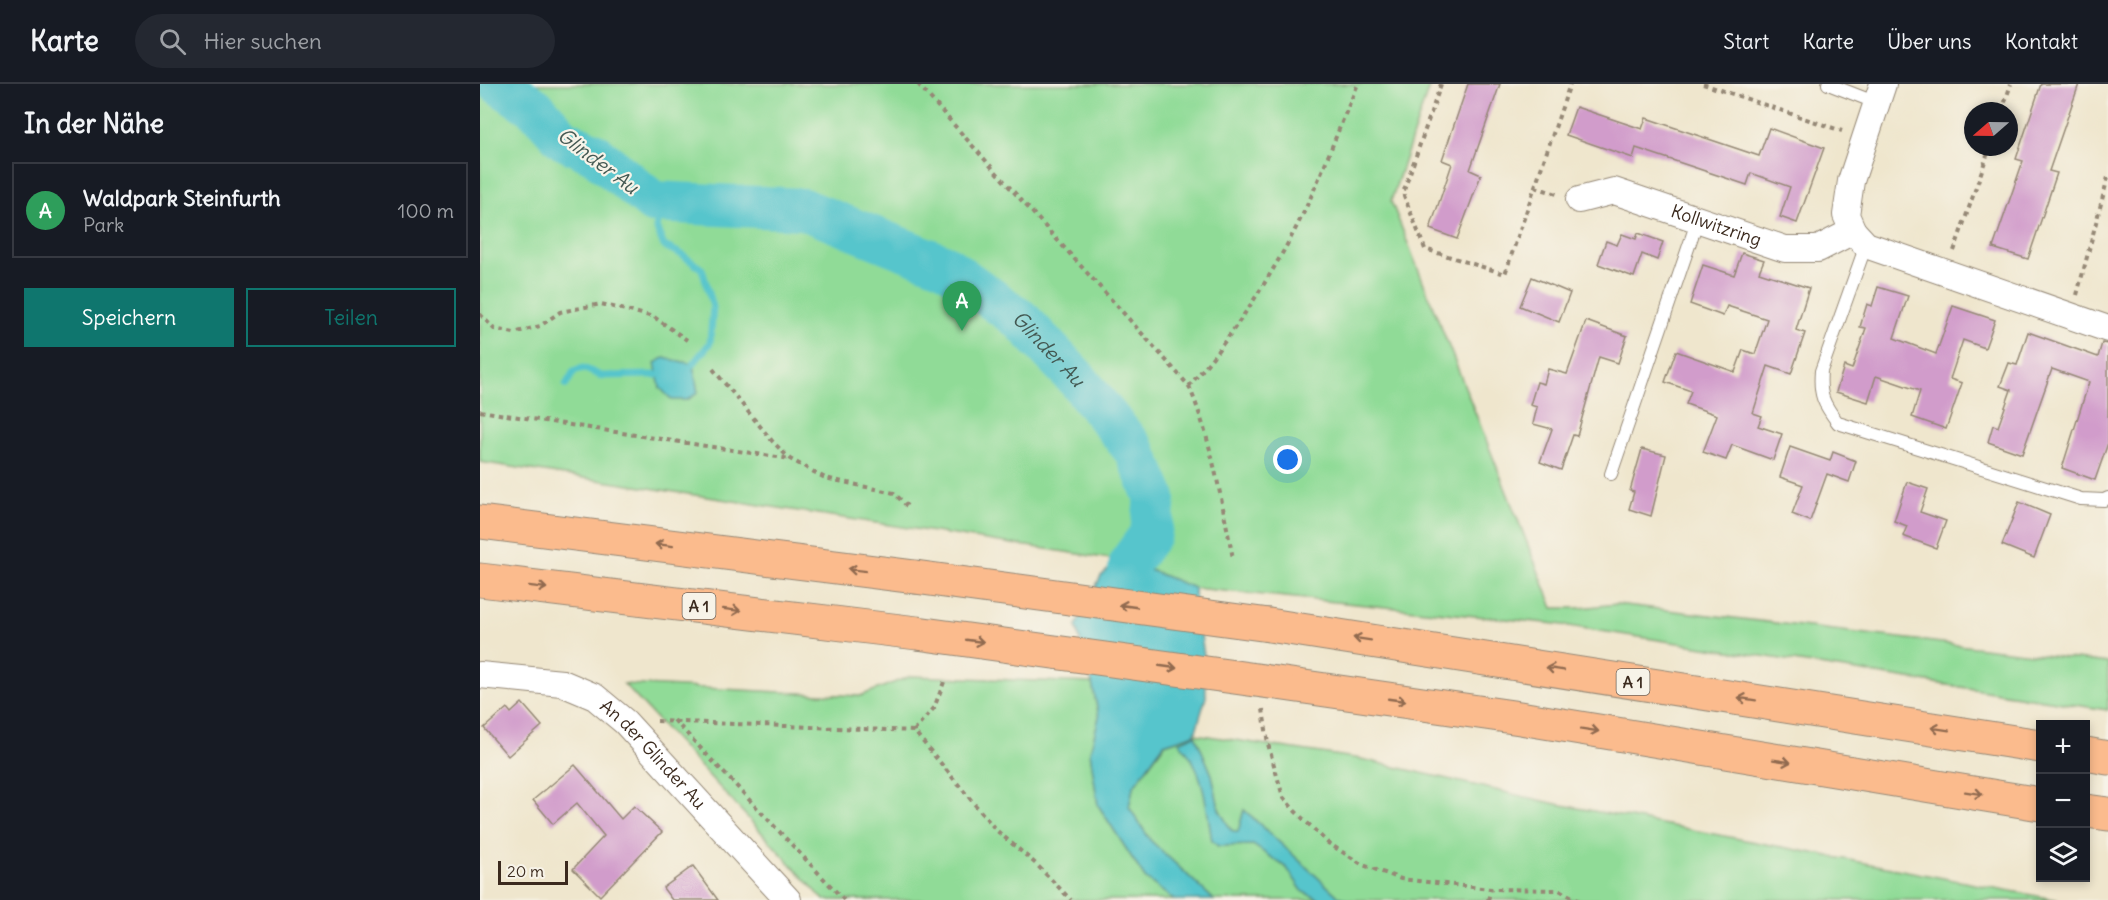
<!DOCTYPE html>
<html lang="de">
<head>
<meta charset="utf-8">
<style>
	:root { --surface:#171b24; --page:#242831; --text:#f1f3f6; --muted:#9ea1a6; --line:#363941; --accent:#0f766e }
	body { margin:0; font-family:Delius,sans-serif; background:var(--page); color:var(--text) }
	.controls { position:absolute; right:18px; bottom:18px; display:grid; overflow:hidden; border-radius:0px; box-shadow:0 3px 9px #0003 }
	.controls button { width:54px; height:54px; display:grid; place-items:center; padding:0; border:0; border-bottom:2px solid var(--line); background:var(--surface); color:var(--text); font:30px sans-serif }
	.compass { position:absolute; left:1484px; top:18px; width:54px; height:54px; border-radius:50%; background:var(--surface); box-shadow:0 3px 9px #0003; rotate:250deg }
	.scale { position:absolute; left:18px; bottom:15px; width:70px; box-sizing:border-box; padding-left:6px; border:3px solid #3b2a1e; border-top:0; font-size:16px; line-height:21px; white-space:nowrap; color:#3b2a1e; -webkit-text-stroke:4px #f7f3e8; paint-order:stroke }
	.you { position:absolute; left:808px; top:376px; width:21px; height:21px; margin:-15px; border:4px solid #fff; border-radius:50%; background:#1a73e8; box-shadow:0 0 0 9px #1a73e833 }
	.badge { display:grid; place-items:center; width:39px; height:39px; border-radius:50%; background:var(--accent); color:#fff; font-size:20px; font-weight:700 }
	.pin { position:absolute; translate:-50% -50px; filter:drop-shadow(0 2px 3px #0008) }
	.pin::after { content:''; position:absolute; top:32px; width:21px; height:18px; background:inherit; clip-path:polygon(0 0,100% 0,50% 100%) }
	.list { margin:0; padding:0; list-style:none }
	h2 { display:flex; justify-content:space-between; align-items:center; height:78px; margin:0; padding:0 24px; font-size:26px }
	h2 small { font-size:20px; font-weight:400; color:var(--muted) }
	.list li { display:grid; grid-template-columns:39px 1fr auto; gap:18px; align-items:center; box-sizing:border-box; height:96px; margin:0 12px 12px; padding:0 12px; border:2px solid var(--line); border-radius:0px }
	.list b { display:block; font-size:22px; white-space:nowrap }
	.list p { margin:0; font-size:20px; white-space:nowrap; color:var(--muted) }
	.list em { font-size:20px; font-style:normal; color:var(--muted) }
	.actions { display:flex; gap:12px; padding:18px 24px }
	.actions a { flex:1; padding:14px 0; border:2px solid var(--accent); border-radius:0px; text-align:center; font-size:21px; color:var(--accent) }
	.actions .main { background:var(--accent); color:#fff }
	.icon { flex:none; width:33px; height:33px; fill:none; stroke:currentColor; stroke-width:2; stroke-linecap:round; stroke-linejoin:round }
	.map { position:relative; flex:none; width:1628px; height:816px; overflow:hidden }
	header { display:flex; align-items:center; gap:36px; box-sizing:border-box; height:84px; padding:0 30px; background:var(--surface); border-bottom:2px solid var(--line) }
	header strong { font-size:28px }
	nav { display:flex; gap:33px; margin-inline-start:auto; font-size:21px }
	.search { width:420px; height:54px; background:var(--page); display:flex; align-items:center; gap:15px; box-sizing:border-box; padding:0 21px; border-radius:33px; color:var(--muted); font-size:22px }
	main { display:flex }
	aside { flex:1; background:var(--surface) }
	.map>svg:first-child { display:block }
	.green { fill:#90db97; stroke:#66825a; stroke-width:1.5 }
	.water { fill:#57c5cc; stroke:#497875; stroke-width:1.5 }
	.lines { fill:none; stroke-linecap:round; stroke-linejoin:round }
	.stream { stroke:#57c5cc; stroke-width:7 }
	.river { stroke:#57c5cc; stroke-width:42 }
	.building { fill:#d19ccb }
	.service-casing { stroke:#958876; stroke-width:14 }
	.minor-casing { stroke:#958876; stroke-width:28 }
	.motorway-casing { stroke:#958876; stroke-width:35 }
	.path { stroke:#958876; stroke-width:4; stroke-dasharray:4.5 4.5; stroke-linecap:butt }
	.service { stroke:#fff; stroke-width:12 }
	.minor { stroke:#fff; stroke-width:26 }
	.motorway { stroke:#fbbb8d; stroke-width:33 }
	.motorway-bridge-casing { stroke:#958876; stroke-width:35; stroke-linecap:butt }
	.motorway-bridge { stroke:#fbbb8d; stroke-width:33 }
	.oneway { stroke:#916b50 }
	.labels { text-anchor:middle; stroke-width:4.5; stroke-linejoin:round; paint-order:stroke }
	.shield { fill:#f7f3e8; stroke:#73665b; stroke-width:1.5 }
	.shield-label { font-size:16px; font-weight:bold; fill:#3b2a1e }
	.street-label { font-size:18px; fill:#3b2a1e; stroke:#f7f3e8 }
	.water-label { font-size:20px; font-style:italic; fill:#435852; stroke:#f7f3e8 }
</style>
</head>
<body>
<header>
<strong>Karte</strong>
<div class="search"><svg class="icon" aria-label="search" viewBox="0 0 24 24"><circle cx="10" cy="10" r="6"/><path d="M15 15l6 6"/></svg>Hier suchen</div>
<nav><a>Start</a><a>Karte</a><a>Über uns</a><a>Kontakt</a></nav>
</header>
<main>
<aside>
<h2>In der Nähe<small></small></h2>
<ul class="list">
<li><span class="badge" style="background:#2e9e5b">A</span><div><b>Waldpark Steinfurth</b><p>Park</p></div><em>100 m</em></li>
</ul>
<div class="actions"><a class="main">Speichern</a><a>Teilen</a></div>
</aside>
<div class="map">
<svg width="1628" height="816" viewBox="0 0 1628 816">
	<rect width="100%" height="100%" fill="#f7f3e8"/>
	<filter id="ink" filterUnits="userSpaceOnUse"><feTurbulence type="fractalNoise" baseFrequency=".0167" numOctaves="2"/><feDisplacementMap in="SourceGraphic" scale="12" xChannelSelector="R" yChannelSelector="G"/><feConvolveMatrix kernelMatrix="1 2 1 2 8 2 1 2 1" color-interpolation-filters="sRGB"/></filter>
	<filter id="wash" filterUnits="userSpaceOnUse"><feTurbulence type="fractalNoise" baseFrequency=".008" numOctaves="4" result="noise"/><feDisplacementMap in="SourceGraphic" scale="24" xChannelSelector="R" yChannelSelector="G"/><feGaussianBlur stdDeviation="1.35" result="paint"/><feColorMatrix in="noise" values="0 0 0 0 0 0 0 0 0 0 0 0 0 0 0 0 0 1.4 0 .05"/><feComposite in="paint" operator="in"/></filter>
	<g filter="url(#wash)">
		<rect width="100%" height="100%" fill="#efe6cd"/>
		<!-- green -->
		<g class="green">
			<path d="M0 0H950L911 117 1073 524H1100L1137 520 1628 579V626L1076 540 714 504 650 478 0 378Z"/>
			<path d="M431 592 612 599 619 633 610 668 618 721 665 794 694 816H344L144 600 380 612Z"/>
			<path d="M715 650 881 675 1072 719 1578 816H868L858 812 764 726 758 749 751 746 739 725 732 691 715 651 700 658C725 685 727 722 733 757L738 762 773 761 807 784 823 808 841 816H734L670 756 649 723 653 703 685 660Z"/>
		</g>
		<!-- water -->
		<g class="water">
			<path d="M184 274 213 280 218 309 207 316H192L180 304 175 279Z"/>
			<path d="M639 476 650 478 714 504 725 579 726 613 715 650 684 660 653 703 649 723 670 756 734 816H694L665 794 618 721 610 668 619 633 612 599 596 542 621 492Z"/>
			<path d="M715 651 732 691 739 725 751 746 758 748 764 726 858 812 868 816H841L823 808 807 784 773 761 738 762 732 757C726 722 725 685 699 658Z"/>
		</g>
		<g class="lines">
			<!-- stream -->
			<g class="stream">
				<path d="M195 119 182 129 176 143 184 162 201 170 222 185 233 223 230 259 213 280"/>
				<path d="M86 301 94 287 103 284 121 292 176 291"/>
			</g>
			<!-- river -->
			<path class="river" id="s1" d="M19 0 55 24 83 55 115 70 173 118 323 125 466 182 541 236 597 295 655 367 675 414 671 449 650 478 648 493 653 534"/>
		</g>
		<g id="blocks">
			<!-- building -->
			<g class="building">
				<path d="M988 0H1020L990 86 1001 91 977 155 950 145 972 80 962 76Z"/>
				<path d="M1561 0H1599L1569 87 1577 89 1548 175 1513 164 1543 77 1536 75Z"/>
				<path d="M1096 23 1162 45 1166 34 1279 72 1289 44 1344 64 1317 139 1300 133 1310 103 1271 89 1267 101 1156 64 1153 74 1086 51Z"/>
				<path d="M1158 149 1183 158 1177 176 1162 170 1154 193 1118 180 1126 157 1137 161 1142 150 1156 155Z"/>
				<path d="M1262 169 1284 176 1279 188 1329 204 1316 246 1325 249 1311 290 1288 282 1273 329 1282 332 1278 342 1302 350 1293 376 1252 361 1246 376 1223 368 1237 331 1206 320 1211 307 1185 298 1196 267 1255 288 1263 266 1275 270 1287 235 1247 222 1243 232 1210 220 1223 181 1254 191Z"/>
				<path d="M1052 193 1090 209 1079 238 1040 222Z"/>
				<path d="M1398 203 1428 212 1414 254 1456 270 1473 222 1515 236 1505 264 1483 256 1470 295 1482 299 1466 345 1432 333 1440 307 1396 292 1388 318 1356 308 1364 282 1372 285 1386 244 1380 243 1387 220 1392 222Z"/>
				<path d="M1106 237 1147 252 1138 279 1119 273 1097 352 1093 351 1081 386 1060 378 1072 345 1053 340 1057 323 1050 321 1057 298 1064 300 1068 285 1087 290Z"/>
				<path d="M1548 248 1618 273 1622 259 1628 260V359L1615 396 1582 384 1609 298 1572 285 1542 370 1508 358 1513 341 1518 343 1531 306 1520 302 1529 279 1537 281Z"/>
				<path d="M1310 363 1350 377 1353 368 1376 377 1369 398 1347 390 1330 437 1312 430 1323 401 1300 393Z"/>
				<path d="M1162 365 1186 371 1171 432 1149 425 1154 408 1150 407Z"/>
				<path d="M1427 398 1448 405 1440 428 1466 437 1456 464 1423 452 1427 442 1414 437Z"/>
				<path d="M1539 418 1570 431 1554 474 1522 461Z"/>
				<path d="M42 619 62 642 28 672 4 644 27 624 31 629Z"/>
				<path d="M95 681 141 735 154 722 182 748 120 812 93 785 124 752 97 719 73 740 53 716Z"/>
				<path d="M213 782 238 816H192L183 804Z"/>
			</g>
		</g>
	</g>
	<g filter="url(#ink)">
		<use href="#blocks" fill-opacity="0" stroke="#958876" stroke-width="1.5"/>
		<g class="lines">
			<defs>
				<g id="service">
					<path d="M1348 0 1397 19"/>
					<path d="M1386 161 1341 287C1339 311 1343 319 1358 339L1601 415 1624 416 1628 414"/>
					<path d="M1131 390 1218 135"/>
				</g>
				<g id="minor">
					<path id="s2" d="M1099 116 1134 107 1305 165H1338L1373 147 1386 161 1628 245"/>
					<path d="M1373 147 1366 131 1371 97 1403 0"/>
					<path id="s3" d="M0 591 82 599 115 613 145 638 308 816"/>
				</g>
				<g id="motorway">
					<path d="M0 438 435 493"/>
					<path d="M0 496 437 549"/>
					<path d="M789 541 1560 662"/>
					<path d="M797 599 1040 634 1560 720"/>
					<path d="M1606 670 1628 674"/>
					<path d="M1606 727 1628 730"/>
				</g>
			</defs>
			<!-- service casing -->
			<use href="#service" class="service-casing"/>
			<!-- minor casing -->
			<use href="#minor" class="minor-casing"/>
			<!-- motorway casing -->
			<use href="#motorway" class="motorway-casing"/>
			<!-- path -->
			<g class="path">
				<path d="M438 0C527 102 619 201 709 302 753 251 793 191 823 130 843 88 859 43 878 0"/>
				<path d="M961 0 923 109 945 165 1025 190 1090 0"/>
				<path d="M1223 0 1362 47"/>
				<path d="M1522 27 1531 0"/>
				<path d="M1055 103 1077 110"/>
				<path d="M1474 167 1510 63"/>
				<path d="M1597 211 1628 93"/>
				<path d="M0 230 14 245 34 249 60 242 80 228 121 220 174 233 207 256"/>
				<path d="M233 285 293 358 310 375 345 394 414 409 427 422"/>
				<path d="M709 302C732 357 741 416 753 474"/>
				<path d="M0 327 310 375"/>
				<path d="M464 598 454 624 434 647 516 746 556 780 591 816"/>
				<path d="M783 625 788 660 803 713 815 727 848 759 883 781 921 795 1011 805 1079 806 1098 816"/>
				<path d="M194 636 364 816"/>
				<path d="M177 637 434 647"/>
				<path d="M1008 816 1011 805"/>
			</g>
			<!-- service -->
			<use href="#service" class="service"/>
			<!-- minor -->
			<use href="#minor" class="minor"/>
			<!-- motorway -->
			<use href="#motorway" class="motorway"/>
			<defs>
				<g id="motorway-bridge">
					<path d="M435 493 789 541"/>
					<path d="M437 549 797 599"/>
				</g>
			</defs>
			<!-- motorway-bridge casing -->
			<use href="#motorway-bridge" class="motorway-bridge-casing"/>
			<!-- motorway-bridge -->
			<use href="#motorway-bridge" class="motorway-bridge"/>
		</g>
		<!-- one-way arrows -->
		<defs><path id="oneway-shaft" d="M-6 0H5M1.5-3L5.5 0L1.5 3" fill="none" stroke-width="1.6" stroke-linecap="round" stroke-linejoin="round" transform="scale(1.5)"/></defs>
		<g class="oneway">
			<use href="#oneway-shaft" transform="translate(184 461) rotate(-173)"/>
			<use href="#oneway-shaft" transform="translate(377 486) rotate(-173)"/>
			<use href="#oneway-shaft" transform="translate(58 503) rotate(7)"/>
			<use href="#oneway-shaft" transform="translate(648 522) rotate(-172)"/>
			<use href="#oneway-shaft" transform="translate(252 526) rotate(7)"/>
			<use href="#oneway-shaft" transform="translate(882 555) rotate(-171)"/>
			<use href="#oneway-shaft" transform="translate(495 557) rotate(8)"/>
			<use href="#oneway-shaft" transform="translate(688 583) rotate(8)"/>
			<use href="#oneway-shaft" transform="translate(1075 585) rotate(-171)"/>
			<use href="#oneway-shaft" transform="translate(1267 615) rotate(-171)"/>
			<use href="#oneway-shaft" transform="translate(917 616) rotate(8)"/>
			<use href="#oneway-shaft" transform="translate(1460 645) rotate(-171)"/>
			<use href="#oneway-shaft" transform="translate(1110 646) rotate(9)"/>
			<use href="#oneway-shaft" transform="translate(1302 677) rotate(9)"/>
			<use href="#oneway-shaft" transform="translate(1494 709) rotate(9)"/>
		</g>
	</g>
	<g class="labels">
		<!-- shield labels -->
		<g class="shield">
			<rect x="202.5" y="509" width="33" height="26" rx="4.5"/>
			<rect x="1136.5" y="585" width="33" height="26" rx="4.5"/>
		</g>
		<g class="shield-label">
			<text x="219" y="528">A 1</text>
			<text x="1153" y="604">A 1</text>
		</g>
		<!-- street labels -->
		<g class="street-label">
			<text dy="6" stroke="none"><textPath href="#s2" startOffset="144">Kollwitzring</textPath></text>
			<text dy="6" stroke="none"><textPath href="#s3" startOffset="200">An der Glinder Au</textPath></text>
		</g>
		<!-- water labels -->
		<g class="water-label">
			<text transform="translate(118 77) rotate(37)" y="7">Glinder Au</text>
			<text dy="7" stroke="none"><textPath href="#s1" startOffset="632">Glinder Au</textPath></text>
		</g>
	</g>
</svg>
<div class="controls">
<button>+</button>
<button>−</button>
<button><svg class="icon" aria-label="layers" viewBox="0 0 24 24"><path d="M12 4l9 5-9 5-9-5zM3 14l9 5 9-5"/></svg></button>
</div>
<svg class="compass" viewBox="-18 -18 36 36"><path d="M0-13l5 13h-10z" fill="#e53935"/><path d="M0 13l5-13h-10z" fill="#9ea1a6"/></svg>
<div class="scale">20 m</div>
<div class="you"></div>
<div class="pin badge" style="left:482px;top:247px;background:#2e9e5b">A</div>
</div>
</main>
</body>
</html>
